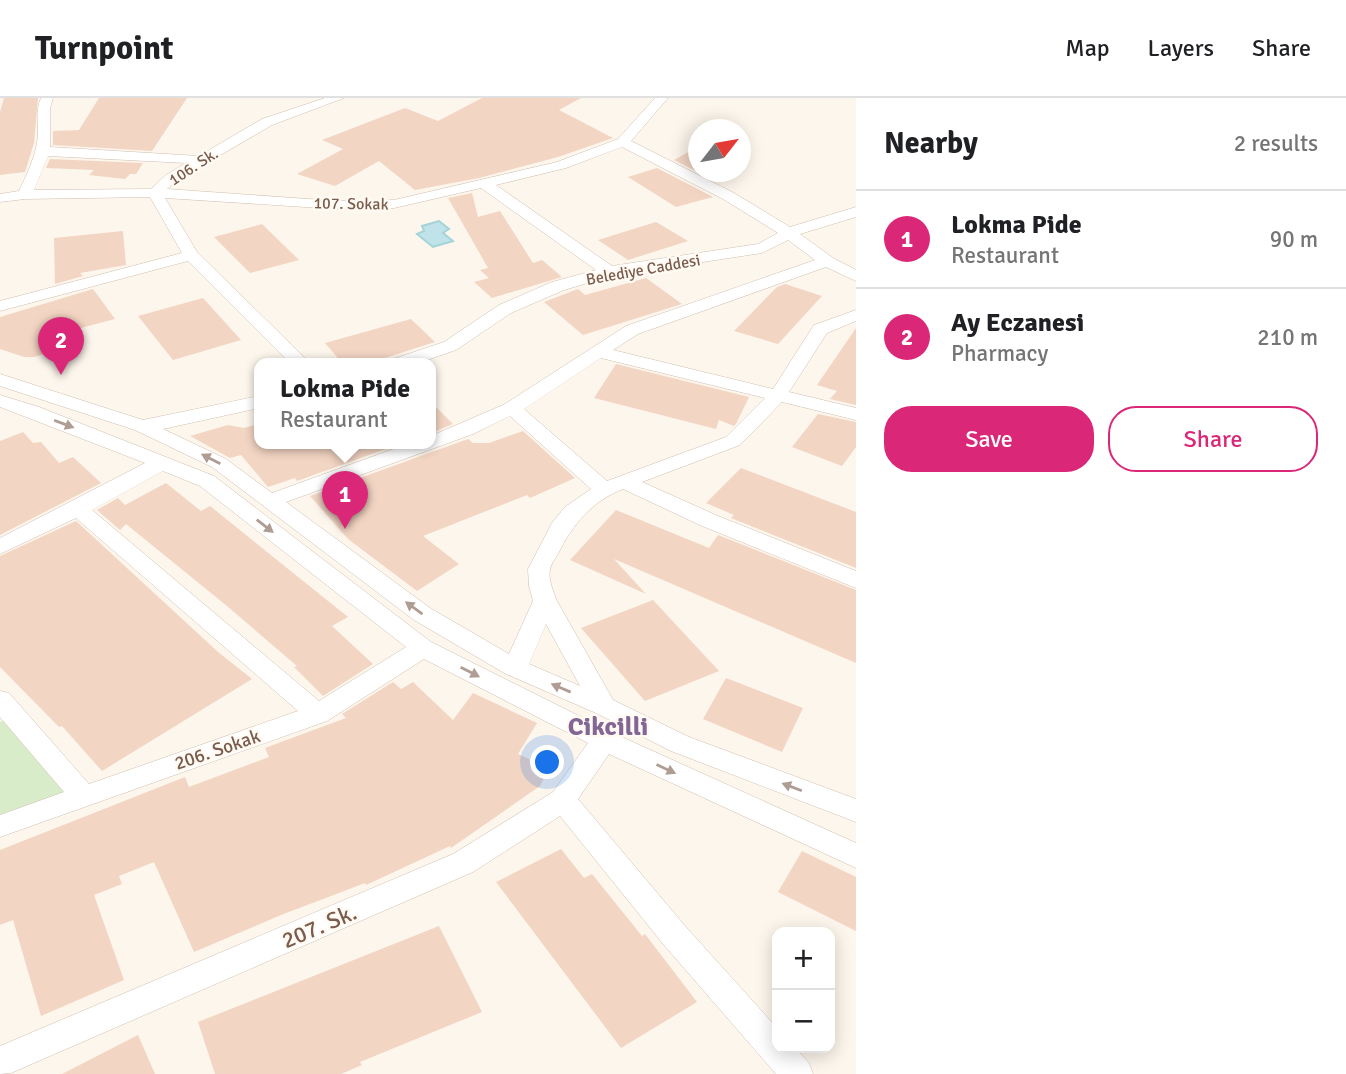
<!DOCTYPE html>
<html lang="en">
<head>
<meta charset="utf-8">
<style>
	:root { --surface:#fff; --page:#f6f6f6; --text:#202124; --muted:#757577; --line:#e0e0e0; --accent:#db2777 }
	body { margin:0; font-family:Signika,sans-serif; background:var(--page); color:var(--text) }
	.controls { position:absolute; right:21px; bottom:21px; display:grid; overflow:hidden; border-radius:14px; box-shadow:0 4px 18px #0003 }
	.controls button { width:63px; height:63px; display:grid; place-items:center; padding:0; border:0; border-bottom:2px solid var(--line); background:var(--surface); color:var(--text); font:35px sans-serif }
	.compass { position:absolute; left:688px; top:21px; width:63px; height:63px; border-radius:50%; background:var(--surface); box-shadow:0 4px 18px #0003; rotate:59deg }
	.you { position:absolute; left:548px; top:665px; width:24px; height:24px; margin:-18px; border:5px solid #fff; border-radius:50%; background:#1a73e8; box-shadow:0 0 0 10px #1a73e833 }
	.badge { display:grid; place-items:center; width:46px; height:46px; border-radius:50%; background:var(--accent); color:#fff; font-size:23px; font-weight:700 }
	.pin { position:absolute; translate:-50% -58px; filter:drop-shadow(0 2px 4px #0008) }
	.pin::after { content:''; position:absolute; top:37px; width:24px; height:21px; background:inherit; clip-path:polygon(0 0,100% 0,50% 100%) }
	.popup { position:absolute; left:254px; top:260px; width:182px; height:91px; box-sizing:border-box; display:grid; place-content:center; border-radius:14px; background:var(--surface); filter:drop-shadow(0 2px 5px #0005); font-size:23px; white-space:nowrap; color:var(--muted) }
	.popup b { font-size:26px; color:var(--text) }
	.popup::after { content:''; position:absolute; left:50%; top:100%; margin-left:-14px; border:14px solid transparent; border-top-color:var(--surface) }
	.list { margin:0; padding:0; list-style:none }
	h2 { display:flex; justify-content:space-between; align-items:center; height:91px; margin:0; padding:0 28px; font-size:30px }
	h2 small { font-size:23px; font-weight:400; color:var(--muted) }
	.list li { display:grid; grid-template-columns:46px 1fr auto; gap:21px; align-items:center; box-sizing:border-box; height:98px; padding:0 28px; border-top:2px solid var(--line) }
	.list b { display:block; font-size:26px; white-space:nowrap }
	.list p { margin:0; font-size:23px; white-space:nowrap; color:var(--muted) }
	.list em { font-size:23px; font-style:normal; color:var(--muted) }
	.actions { display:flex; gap:14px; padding:21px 28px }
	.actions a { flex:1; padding:16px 0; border:2px solid var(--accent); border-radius:28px; text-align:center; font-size:24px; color:var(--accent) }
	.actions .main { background:var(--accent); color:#fff }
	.map { position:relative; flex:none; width:856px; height:976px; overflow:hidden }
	header { display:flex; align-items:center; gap:42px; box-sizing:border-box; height:98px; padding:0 35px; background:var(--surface); border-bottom:2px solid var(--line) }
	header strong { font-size:33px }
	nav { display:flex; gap:38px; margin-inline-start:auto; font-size:24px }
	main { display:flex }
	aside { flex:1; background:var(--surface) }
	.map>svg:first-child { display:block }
	.green { fill:#d8ecc9 }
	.water { fill:#bfe3e8; stroke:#a5d3da; stroke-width:2 }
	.building { fill:#f3d5c3 }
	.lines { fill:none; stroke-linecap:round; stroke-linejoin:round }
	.street-casing { stroke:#d1beb0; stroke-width:1 }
	.street { fill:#fff; fill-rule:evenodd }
	.oneway { fill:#af9d94 }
	.labels { text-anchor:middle; stroke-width:5; stroke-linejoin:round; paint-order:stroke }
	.far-street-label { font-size:16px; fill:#7a5c4d; stroke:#fffaf3 }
	.street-label { font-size:19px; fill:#7a5c4d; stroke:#fffaf3 }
	.near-street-label { font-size:23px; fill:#7a5c4d; stroke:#fffaf3 }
	.district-label { font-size:26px; font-weight:bold; fill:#846695; stroke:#fffaf3 }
</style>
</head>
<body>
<header>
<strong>Turnpoint</strong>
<nav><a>Map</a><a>Layers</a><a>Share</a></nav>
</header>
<main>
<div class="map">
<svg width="856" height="976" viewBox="0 0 856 976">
	<rect width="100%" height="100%" fill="#fdf6ec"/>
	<!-- green -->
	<path class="green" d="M9 620 75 696 0 723V624Z"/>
	<!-- water -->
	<path class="water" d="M439 123 449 131 443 135 453 143 433 149 417 136 424 133 422 128Z"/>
	<!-- building -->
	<g class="building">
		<path d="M4 0H38L34 45 25 74 0 77V14Z"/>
		<path d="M99 0H187L152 53 53 47V33L79 32Z"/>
		<path d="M482 0H581L559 12 613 40 558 59 479 80 415 92 379 63 335 88 297 76 343 51 322 42 405 10 438 23Z"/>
		<path d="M698 49V74L674 62 683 57Z"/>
		<path d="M50 61 143 65 136 76H130L125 81 89 77 94 72 46 70Z"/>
		<path d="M657 70 713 99 676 109 628 79Z"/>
		<path d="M472 95 478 119 500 113 533 165 542 162 562 179 492 200 474 184 489 180 480 172 488 170 448 100Z"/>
		<path d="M656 124 688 143 628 162 598 142Z"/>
		<path d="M262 126 299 162 250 175 214 139Z"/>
		<path d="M123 133 126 167 80 175 83 178 55 186 54 140Z"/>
		<path d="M646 180 682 206 583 237 544 204 578 191 585 197Z"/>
		<path d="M785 186 822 198 778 246 734 233 777 189Z"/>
		<path d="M93 191 115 221 54 237 65 250 34 259H24L0 251V219Z"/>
		<path d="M203 200 241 242 173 262 138 218Z"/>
		<path d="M411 221 435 244 369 265H342L325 245Z"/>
		<path d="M856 230V307L830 301 837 293 817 287Z"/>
		<path d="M616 266 749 299 736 326 734 328 719 322 716 331 594 300Z"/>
		<path d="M431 304 453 326 431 335Z"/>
		<path d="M818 316 856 324V349L842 368 792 349Z"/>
		<path d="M259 326V345H402L297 383 295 380 268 389 241 357 230 360 190 338 228 327 244 330Z"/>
		<path d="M523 333 575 380 530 400 527 397 423 438 459 466 417 493 348 441 310 398 468 341 473 345H489Z"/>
		<path d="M23 334 33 345 41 344 59 365 73 359 101 385 0 437V343Z"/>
		<path d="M741 370 856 414V470L731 420 734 417 706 405Z"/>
		<path d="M166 385 201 413 210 408 348 519 332 528 373 566 323 598 294 569 297 568 227 508 126 426 120 432 97 412 118 400 125 407Z"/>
		<path d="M616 412 709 450 718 437 856 492V565L614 461 646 496 570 462Z"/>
		<path d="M76 423 218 554 252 581 102 673 62 628 59 629 0 569V458Z"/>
		<path d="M653 502 719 573 645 603 581 530Z"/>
		<path d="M726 580 803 610 782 654 703 621Z"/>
		<path d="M393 584 401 591 413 584 453 622 473 595 537 625 518 656 549 670 540 688 451 750 450 748 366 787 365 785 281 817 194 854 154 764 119 778 122 786 94 797 124 882 41 918 13 822 0 827V752L185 679 189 689 269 659 265 650 346 620 342 616Z"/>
		<path d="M561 751 584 780 592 776 642 838 645 836 697 904 621 950 496 784Z"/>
		<path d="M802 753 856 779V833L778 794Z"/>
		<path d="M439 828 482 914 360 964 362 967 341 976H215L198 924Z"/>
		<path d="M138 937 155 976H62Z"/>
	</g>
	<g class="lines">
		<defs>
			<g id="street">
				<path d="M41 0H53L50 10V49L199 58 262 21 325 0H344L272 27 176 83 167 91 337 103 394 102 557 64 618 41 655 0H668L631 43 734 95 790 129 856 109V119L800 136 833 160 856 172V183L826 169 638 236 613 252 773 291 814 227 856 212V223L827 235 789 294 856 310V322L782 304 740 347 642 384 718 418 856 473V490L702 428 623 391C592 403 572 427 558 456 556 460 551 466 550 471 548 481 553 493 557 503L613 602 689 639 856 701V724L671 653 596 615 506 576 414 522 212 369 135 332 0 288V276L143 322 259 298V310L163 331 226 361 272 395 410 345H431V338L505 306 626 228 815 162 788 142 762 155 611 178 564 192 511 215 456 252 418 265H390L393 261 444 244 499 207 552 184 596 172 481 90 394 110 337 111 165 100 197 154 310 265H290L188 163 0 213V203L182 155 150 99 25 101 0 104V96L19 93C26 78 34 62 37 45 40 30 34 15 41 0ZM622 49 723 101 778 135 758 146 612 168 496 87 566 70ZM48 58 186 65 166 77 151 91 34 92ZM601 260 765 300 726 339 607 383 524 311ZM510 318 591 391 565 409 552 425 528 471 529 488 533 503 509 556 430 510 286 404 473 336ZM546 526 580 588 529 566Z"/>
				<path d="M0 297 39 309 214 378 431 544 613 635 856 745V770L609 656 578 701 686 829 777 930V950H795L809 965 813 976H776L664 847 560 718 473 774 11 975 0 976V948L453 756 553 694 588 645 424 561 327 623 0 739V717L64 694 0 619V593L9 595 89 686 298 613 76 420 0 456V440L145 365 0 309ZM163 373 200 388 406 549 319 603 92 412Z"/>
			</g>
		</defs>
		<!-- street casing -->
		<use href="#street" class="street-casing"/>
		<!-- street -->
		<use href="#street" class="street"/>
	</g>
	<!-- one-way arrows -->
	<defs><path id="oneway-solid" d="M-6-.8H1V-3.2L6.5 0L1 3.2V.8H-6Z" transform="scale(1.75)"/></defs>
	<g class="oneway">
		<use href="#oneway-solid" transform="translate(64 326) rotate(21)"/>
		<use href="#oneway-solid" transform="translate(211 361) rotate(-153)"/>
		<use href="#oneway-solid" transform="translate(265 428) rotate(38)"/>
		<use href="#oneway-solid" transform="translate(414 510) rotate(-144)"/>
		<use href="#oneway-solid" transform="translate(470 574) rotate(27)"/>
		<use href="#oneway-solid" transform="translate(561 590) rotate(-157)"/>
		<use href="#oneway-solid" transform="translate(666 671) rotate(25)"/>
		<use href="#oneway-solid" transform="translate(792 689) rotate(-159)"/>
	</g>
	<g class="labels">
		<!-- far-street labels -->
		<g class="far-street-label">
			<text transform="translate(193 68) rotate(-33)" y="6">106. Sk.</text>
			<text transform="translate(351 105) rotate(1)" y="6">107. Sokak</text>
			<text transform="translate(643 171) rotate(-10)" y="6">Belediye Caddesi</text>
		</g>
		<!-- street labels -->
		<g class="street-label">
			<text transform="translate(217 651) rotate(-19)" y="7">206. Sokak</text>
		</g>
		<!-- near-street labels -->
		<g class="near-street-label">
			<text transform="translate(319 828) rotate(-23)" y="8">207. Sk.</text>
		</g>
		<!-- district labels -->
		<g class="district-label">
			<text x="608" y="637">Cikcilli</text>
		</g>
	</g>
</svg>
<div class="controls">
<button>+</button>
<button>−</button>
</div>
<svg class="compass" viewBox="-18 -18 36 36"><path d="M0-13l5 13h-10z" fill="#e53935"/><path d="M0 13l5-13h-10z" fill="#757577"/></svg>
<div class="you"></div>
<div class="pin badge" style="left:345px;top:431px">1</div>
<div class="popup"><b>Lokma Pide</b>Restaurant</div>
<div class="pin badge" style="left:61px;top:277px">2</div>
</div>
<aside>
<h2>Nearby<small>2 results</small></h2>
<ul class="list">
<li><span class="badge">1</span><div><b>Lokma Pide</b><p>Restaurant</p></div><em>90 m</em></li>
<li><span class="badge">2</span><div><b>Ay Eczanesi</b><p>Pharmacy</p></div><em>210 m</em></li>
</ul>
<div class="actions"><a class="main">Save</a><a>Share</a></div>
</aside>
</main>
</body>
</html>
